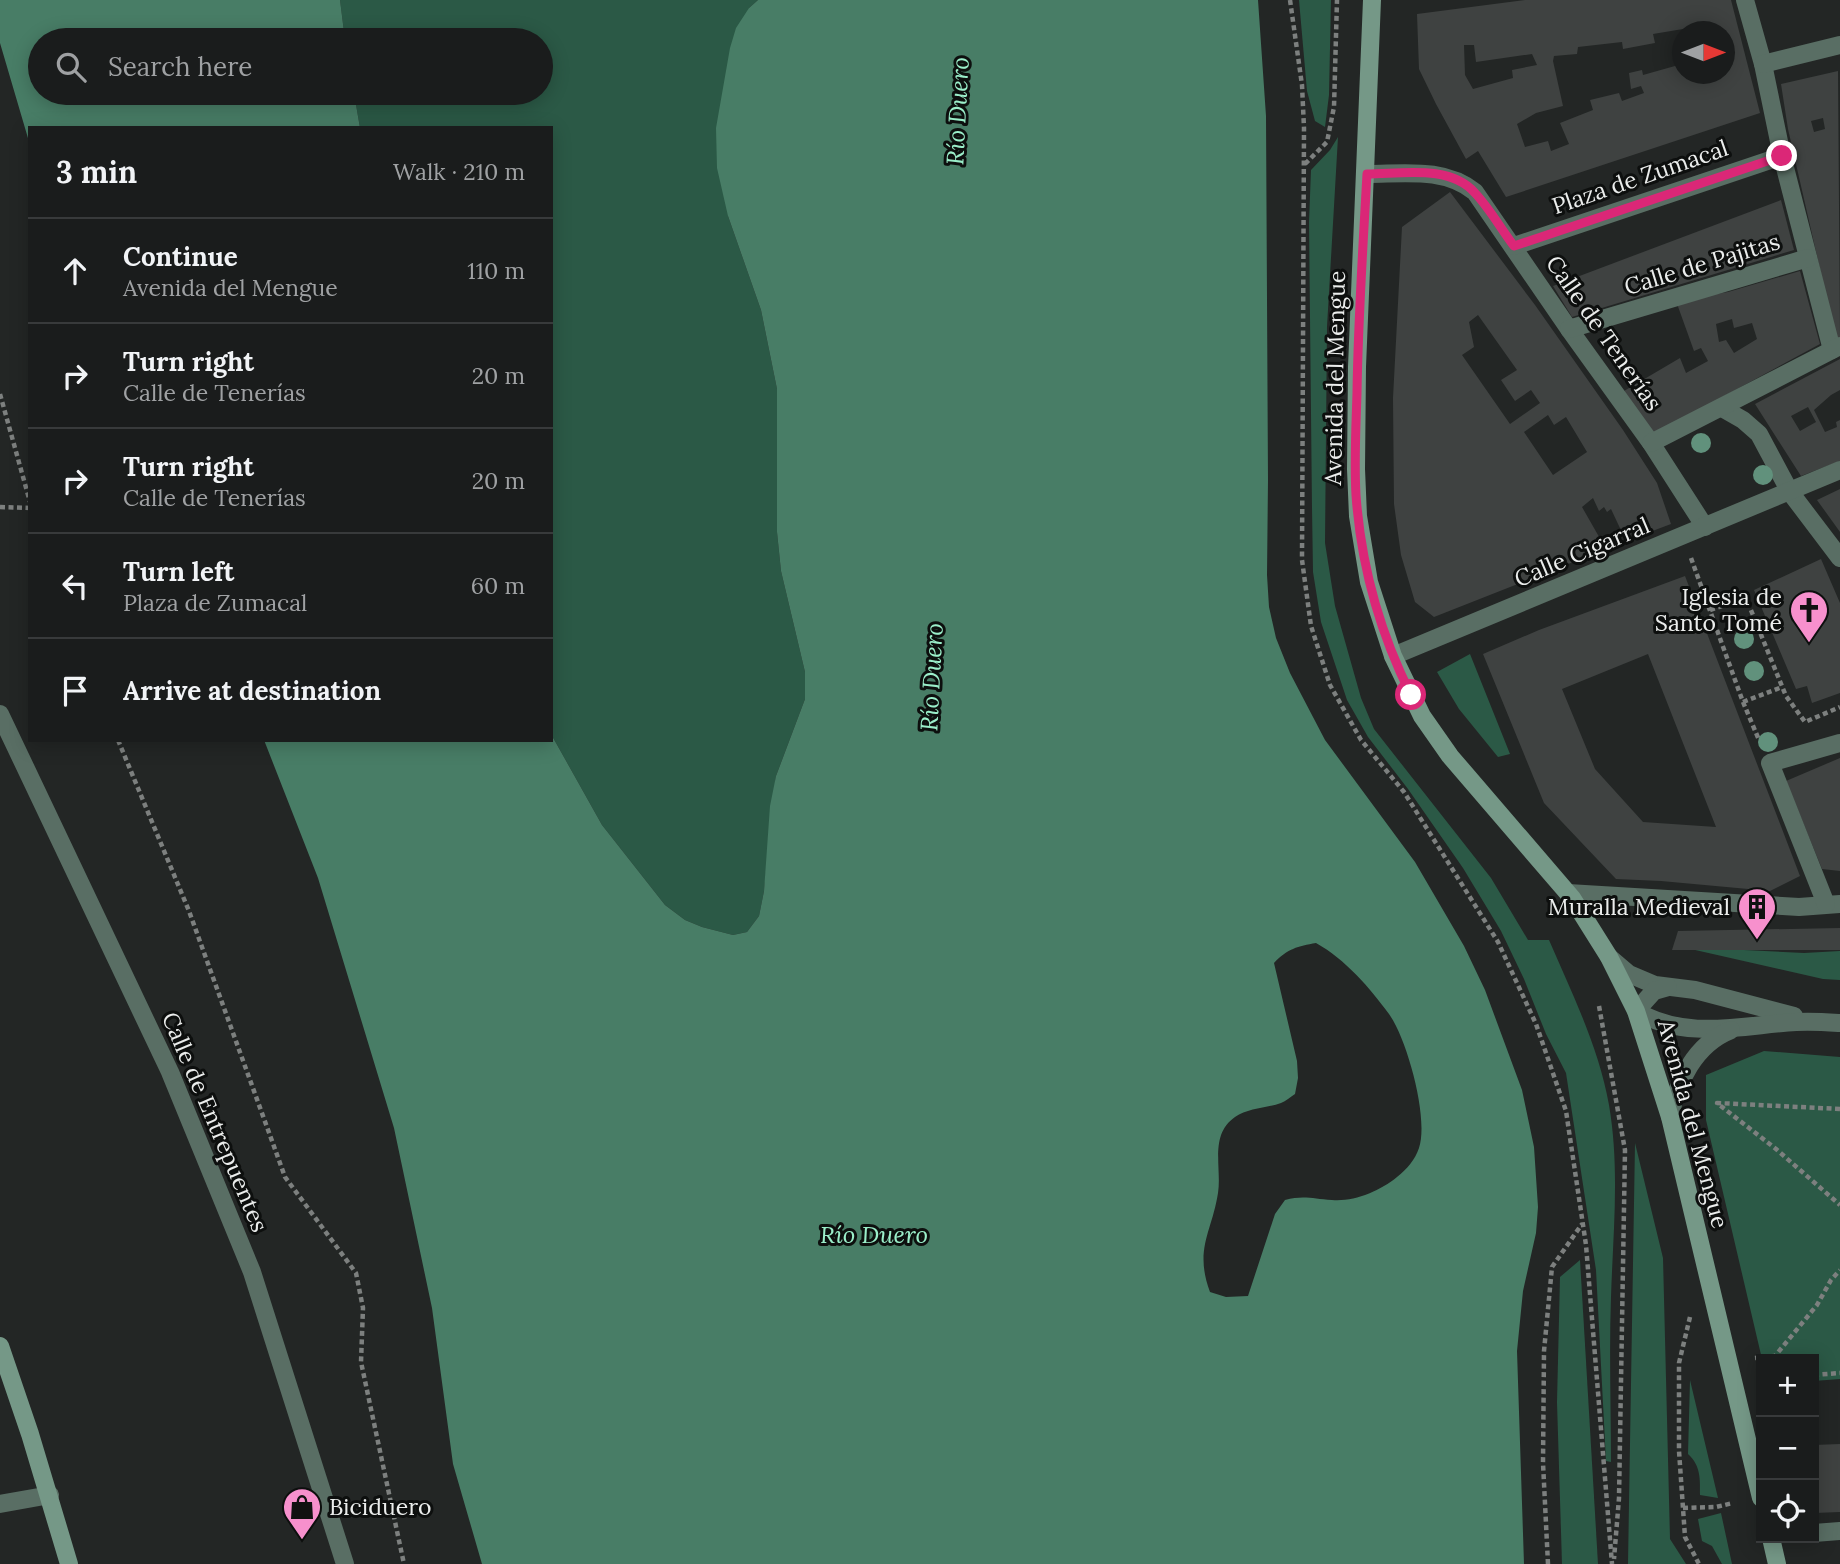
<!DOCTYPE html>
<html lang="en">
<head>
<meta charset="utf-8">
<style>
	:root { --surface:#1a1c1c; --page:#272929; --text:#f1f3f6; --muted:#9fa1a3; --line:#383a3b }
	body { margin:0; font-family:Lora,serif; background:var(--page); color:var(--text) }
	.controls { position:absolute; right:21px; bottom:21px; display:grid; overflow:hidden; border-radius:0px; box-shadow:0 4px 18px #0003 }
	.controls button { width:63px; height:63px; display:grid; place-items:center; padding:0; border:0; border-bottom:2px solid var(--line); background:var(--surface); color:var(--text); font:35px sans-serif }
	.compass { position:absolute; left:1672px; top:21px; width:63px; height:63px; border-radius:50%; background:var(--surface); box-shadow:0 4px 18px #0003; rotate:90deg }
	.stop { position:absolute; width:21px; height:21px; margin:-16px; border:5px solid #db2777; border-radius:50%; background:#fff }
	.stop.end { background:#db2777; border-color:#fff; box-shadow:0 2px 7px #0008 }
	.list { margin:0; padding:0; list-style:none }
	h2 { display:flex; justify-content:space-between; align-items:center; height:91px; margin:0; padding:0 28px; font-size:30px }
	h2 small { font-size:23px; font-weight:400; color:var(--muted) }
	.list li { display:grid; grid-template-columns:46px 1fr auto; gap:21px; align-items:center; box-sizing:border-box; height:105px; padding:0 28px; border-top:2px solid var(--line) }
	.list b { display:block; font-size:26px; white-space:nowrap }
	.list p { margin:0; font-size:23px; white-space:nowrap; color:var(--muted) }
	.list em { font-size:23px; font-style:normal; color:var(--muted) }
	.icon { flex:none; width:38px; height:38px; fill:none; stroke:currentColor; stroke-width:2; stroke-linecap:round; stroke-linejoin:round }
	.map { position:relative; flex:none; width:1840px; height:1564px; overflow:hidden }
	.search { position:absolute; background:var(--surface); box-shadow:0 4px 18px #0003; left:28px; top:28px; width:525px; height:77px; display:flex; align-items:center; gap:18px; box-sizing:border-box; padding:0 24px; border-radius:38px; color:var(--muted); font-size:26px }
	.panel { position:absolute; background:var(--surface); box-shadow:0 4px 18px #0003; left:28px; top:126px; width:525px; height:616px; border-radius:0px }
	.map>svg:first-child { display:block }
	.green { fill:#2b5946 }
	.water { fill:#487d66; fill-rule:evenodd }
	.building { fill:#3f4241; fill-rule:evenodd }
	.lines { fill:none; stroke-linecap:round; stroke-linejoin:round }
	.path { stroke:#7d807f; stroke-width:4.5; stroke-dasharray:5 3.5; stroke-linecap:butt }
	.street { stroke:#596e64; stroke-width:18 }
	.secondary { stroke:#759887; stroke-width:18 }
	.tree { fill:#61917c }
	.route { stroke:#db2777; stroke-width:9 }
	.labels { text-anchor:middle; stroke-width:6; stroke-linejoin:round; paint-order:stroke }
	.street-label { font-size:23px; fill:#ebedec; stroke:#0d0f0e }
	.poi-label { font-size:23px; fill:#ebedec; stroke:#0d0f0e; text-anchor:end }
	.water-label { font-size:24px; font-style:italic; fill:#9befca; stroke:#0d0f0e }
</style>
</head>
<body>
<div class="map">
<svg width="1840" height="1564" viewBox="0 0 1840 1564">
	<rect width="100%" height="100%" fill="#232625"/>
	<!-- green -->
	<g class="green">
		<path d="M340 0H758L749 8 728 216 761 310 777 389V532L781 571 805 672V699L776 776 764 891 759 916 747 932 733 935 702 927 685 920 665 905 602 825 551 734V128H360L354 93H541V40H345Z"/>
		<path d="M1299 0H1331L1329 95 1325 127 1315 121 1307 91Z"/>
		<path d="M1338 137 1327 327 1325 543 1335 606 1361 698 1374 729 1491 878 1528 940H1549C1572 993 1599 1048 1609 1105 1620 1169 1613 1233 1611 1297 1609 1352 1611 1407 1611 1462L1606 1461 1596 1270 1566 1073 1546 1034 1524 979 1501 931 1463 868 1408 789 1368 737 1347 700 1321 622 1313 572 1312 508 1309 222 1311 170 1330 150Z"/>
		<path d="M1470 654 1510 754 1498 757 1459 709 1437 672Z"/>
		<path d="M1682 947 1804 953 1840 951V980L1823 979Z"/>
		<path d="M1764 1051 1840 1057V1379L1814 1381V1359H1762L1706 1120V1075Z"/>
		<path d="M1635 1143 1663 1258 1670 1539 1686 1564H1628Z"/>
		<path d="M1580 1260 1598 1564H1562L1557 1402 1560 1277Z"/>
		<path d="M1690 1380 1718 1498 1700 1495C1700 1479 1701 1466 1688 1454Z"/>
		<path d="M1721 1513 1732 1564H1722L1712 1546 1702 1541 1698 1519Z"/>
	</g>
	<!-- water -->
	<g class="water">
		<path d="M0 0H340L345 40H40V93H354L360 128H30V145L0 43Z"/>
		<path d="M758 0H1258L1266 116 1268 480 1267 575 1269 607 1276 638 1290 673 1325 740 1415 862 1464 946 1485 990 1522 1090 1534 1147 1538 1207 1536 1233 1523 1291 1517 1351 1524 1564H482L453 1464 432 1308 394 1128 318 878 264 740H551V734L602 825 665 905 685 920 702 927 733 935 747 932 759 916 764 891 770 806 776 776 805 699V672L781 571 777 532V389L761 310 728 216 717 168 716 128 730 48 736 28 749 8ZM1316 943C1345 959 1370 988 1389 1014 1407 1039 1429 1118 1419 1148 1415 1160 1407 1169 1397 1177 1380 1191 1354 1202 1332 1200 1313 1199 1304 1195 1285 1200L1275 1214 1248 1296 1226 1297 1210 1292C1194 1249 1212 1232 1218 1193 1222 1168 1209 1135 1235 1117 1248 1108 1267 1108 1281 1103 1286 1101 1290 1097 1295 1094L1298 1078 1297 1061 1274 963C1287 949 1298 946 1316 943Z"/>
	</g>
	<!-- building -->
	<g class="building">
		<path d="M1525 0H1731L1760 113 1506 197 1478 151 1466 159 1436 104 1419 69 1417 14ZM1683 29V32H1725V74H1682V64L1643 75 1642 70 1629 73 1631 89 1641 86 1644 93 1622 101 1619 93 1590 100 1593 110 1560 123 1569 144 1551 151 1548 141 1525 147 1517 124 1536 113 1563 106 1553 61 1554 56 1577 54 1578 47 1622 42 1623 49 1655 43 1653 34ZM1464 45H1474L1476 62 1532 54 1537 65 1512 70 1513 78 1473 89 1465 75Z"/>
		<path d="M1838 71 1840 337 1836 339 1788 129 1781 84ZM1823 118 1825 129 1814 132 1811 121Z"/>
		<path d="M1450 192 1535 305 1623 430 1657 483 1671 524 1626 541 1611 509 1607 512 1604 507 1599 511 1593 498 1582 507 1606 549 1434 617 1415 602 1401 555 1394 504 1393 398 1402 227ZM1478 315 1517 370 1501 380 1515 401 1531 390 1540 403 1510 424 1462 355 1474 347 1469 322ZM1548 415 1554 425 1566 417 1587 452 1553 475 1524 432Z"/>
		<path d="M1781 200 1794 250 1572 317 1553 286Z"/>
		<path d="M1800 271 1820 344 1654 434 1624 391 1680 358 1686 373 1708 361 1701 348 1694 351 1676 301 1728 292ZM1732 319 1734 328 1752 323 1757 339 1734 353 1726 340 1719 342 1716 324Z"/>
		<path d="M1840 359V390L1831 395 1814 410 1825 432 1837 427 1836 422 1840 420V461L1801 476 1755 404ZM1808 407 1816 422 1800 431 1791 416Z"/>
		<path d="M1840 489V532L1817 500Z"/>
		<path d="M1821 559 1840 603V693L1812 703 1807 686 1796 689 1754 590Z"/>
		<path d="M1685 576 1800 876 1770 891 1661 881 1616 879 1544 803 1483 654 1539 630ZM1648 654 1716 827 1643 822 1595 769 1562 689Z"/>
		<path d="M1840 758V871L1822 869 1786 781Z"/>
		<path d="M1840 928V950H1672L1678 931Z"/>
		<path d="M1840 1444V1512L1814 1513V1445Z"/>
	</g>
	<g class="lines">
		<!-- path -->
		<g class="path">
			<path d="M1290 0 1302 85 1304 128 1302 560 1311 626 1330 685 1361 740 1404 792 1498 942 1536 1024 1566 1111 1586 1245 1612 1564"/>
			<path d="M1305 164 1327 142 1334 107 1337 0"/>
			<path d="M0 394 30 502"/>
			<path d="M0 507 30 508"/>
			<path d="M1691 558 1743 702 1759 740"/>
			<path d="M1710 610 1746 598 1786 696 1805 722 1840 707"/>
			<path d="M1743 702 1782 687"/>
			<path d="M118 740 189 911 285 1177 356 1273 363 1308 361 1362 404 1564"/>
			<path d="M1599 1006 1625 1150 1619 1498 1614 1559"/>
			<path d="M1840 1109 1717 1103 1776 1149 1840 1205"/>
			<path d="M1690 1317 1679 1363V1451L1685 1537 1699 1564"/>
			<path d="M1755 1358 1775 1356"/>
			<path d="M1776 1359 1775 1356 1817 1305 1831 1280 1840 1270"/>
			<path d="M1814 1375 1840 1373"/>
			<path d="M1683 1508 1716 1507 1733 1503"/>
			<path d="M1548 1564 1543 1463 1544 1351 1552 1267 1582 1224"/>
		</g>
		<!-- street -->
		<g class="street">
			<path d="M1745 0 1763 64 1782 156 1832 350"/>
			<path d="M1763 64 1840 45"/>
			<path d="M1367 174C1404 174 1444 167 1475 192L1569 329 1651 443 1705 527"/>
			<path d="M1514 246 1782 156"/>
			<path d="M1569 329 1808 258"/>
			<path d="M1722 408 1743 420 1759 434 1790 492 1840 558"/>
			<path d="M1651 443 1840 346"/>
			<path d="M1393 656 1840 470"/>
			<path d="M0 714 170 1072 252 1272 345 1564"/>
			<path d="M1568 893 1799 907 1840 904"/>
			<path d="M1826 904 1770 763 1840 743"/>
			<path d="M1609 957 1629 974 1655 985 1695 990 1794 1016"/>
			<path d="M1668 987 1654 991 1636 1011C1686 1041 1743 1025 1796 1022 1811 1021 1825 1022 1840 1023"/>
			<path d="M1670 1117C1677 1082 1695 1044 1731 1030"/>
			<path d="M0 1504 50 1495"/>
			<path d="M1814 1533 1840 1531"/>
		</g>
		<!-- secondary -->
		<g class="secondary">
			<path d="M1372 0 1357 367 1356 469 1358 516 1369 582 1393 656 1422 716 1450 756 1572 898 1609 957 1636 1011 1670 1117 1761 1498"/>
			<path d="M0 1346 30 1434 69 1564"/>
			<path d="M1771 1538 1777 1564"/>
		</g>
	</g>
	<!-- trees -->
	<g class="tree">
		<circle cx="1701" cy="443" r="10"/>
		<circle cx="1763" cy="475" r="10"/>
		<circle cx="1744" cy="639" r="10"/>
		<circle cx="1754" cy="671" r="10"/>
		<circle cx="1768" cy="742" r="10"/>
	</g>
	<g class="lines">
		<!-- route -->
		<path class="route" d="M1411 695C1380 633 1361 565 1356 495 1354 461 1356 427 1357 393 1358 320 1363 247 1367 174 1401 174 1450 164 1475 193 1490 209 1501 229 1514 246L1782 156"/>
	</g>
	<!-- icons -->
	<defs>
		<symbol id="church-pin" viewBox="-11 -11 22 30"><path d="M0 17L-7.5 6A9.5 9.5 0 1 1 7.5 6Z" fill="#f790cd" stroke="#0d0f0e"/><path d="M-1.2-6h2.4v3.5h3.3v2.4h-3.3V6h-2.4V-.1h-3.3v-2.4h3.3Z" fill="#111"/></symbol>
		<symbol id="building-pin" viewBox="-11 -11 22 30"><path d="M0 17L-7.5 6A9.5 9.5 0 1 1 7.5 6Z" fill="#f790cd" stroke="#0d0f0e"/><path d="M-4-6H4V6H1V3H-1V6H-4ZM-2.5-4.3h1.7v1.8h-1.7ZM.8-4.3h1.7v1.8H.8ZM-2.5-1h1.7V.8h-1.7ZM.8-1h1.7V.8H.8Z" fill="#111"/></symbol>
		<symbol id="shop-pin" viewBox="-11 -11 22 30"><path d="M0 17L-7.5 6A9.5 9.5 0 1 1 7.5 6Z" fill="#f790cd" stroke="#0d0f0e"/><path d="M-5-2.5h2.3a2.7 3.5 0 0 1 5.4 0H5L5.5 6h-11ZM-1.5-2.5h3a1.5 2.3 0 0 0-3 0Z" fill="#111"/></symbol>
	</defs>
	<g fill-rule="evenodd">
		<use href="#church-pin" x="1787" y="588" width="44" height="60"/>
		<use href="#building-pin" x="1735" y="885" width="44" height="60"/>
		<use href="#shop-pin" x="280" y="1485" width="44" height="60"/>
	</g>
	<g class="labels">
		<!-- street labels -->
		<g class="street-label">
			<text transform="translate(1640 177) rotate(-19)" y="8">Plaza de Zumacal</text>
			<text transform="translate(1702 264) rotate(-17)" y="8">Calle de Pajitas</text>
			<text transform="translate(1604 333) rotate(55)" y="8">Calle de Tenerías</text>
			<text transform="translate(1335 378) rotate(-89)" y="8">Avenida del Mengue</text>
			<text transform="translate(1582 552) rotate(-23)" y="8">Calle Cigarral</text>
			<text transform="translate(215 1122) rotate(67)" y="8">Calle de Entrepuentes</text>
			<text transform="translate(1693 1124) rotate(75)" y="8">Avenida del Mengue</text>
		</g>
		<!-- poi labels -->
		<g class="poi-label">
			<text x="1782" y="605">Iglesia de<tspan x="1782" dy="26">Santo Tomé</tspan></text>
			<text x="1730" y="915">Muralla Medieval</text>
			<text x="329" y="1515" text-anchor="start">Biciduero</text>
		</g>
		<!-- water labels -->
		<g class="water-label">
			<text transform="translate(958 111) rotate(-87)" y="8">Río Duero</text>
			<text transform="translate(932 677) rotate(-87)" y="8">Río Duero</text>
			<text x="874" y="1243">Río Duero</text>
		</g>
	</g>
</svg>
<div class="controls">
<button>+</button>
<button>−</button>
<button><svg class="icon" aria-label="locate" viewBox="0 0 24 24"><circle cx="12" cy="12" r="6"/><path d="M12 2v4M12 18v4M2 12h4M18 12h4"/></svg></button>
</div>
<svg class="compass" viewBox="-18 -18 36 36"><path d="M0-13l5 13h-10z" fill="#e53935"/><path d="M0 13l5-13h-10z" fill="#9fa1a3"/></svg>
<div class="stop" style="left:1411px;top:695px"></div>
<div class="stop end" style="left:1782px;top:156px"></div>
<div class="search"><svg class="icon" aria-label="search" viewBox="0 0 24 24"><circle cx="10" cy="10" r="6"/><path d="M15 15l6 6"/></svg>Search here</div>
<section class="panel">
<h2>3 min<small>Walk · 210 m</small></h2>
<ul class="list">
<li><svg class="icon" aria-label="ahead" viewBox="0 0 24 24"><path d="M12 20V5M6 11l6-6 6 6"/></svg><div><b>Continue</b><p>Avenida del Mengue</p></div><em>110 m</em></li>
<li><svg class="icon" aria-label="right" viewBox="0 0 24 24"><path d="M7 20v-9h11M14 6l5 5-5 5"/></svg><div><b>Turn right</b><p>Calle de Tenerías</p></div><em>20 m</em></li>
<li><svg class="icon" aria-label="right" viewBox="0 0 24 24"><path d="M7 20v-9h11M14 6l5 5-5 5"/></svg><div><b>Turn right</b><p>Calle de Tenerías</p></div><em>20 m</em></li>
<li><svg class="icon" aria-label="left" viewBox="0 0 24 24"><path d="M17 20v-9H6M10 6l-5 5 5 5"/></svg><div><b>Turn left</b><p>Plaza de Zumacal</p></div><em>60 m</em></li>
<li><svg class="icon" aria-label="arrive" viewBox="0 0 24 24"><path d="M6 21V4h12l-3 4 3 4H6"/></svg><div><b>Arrive at destination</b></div></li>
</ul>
</section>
</div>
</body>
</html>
